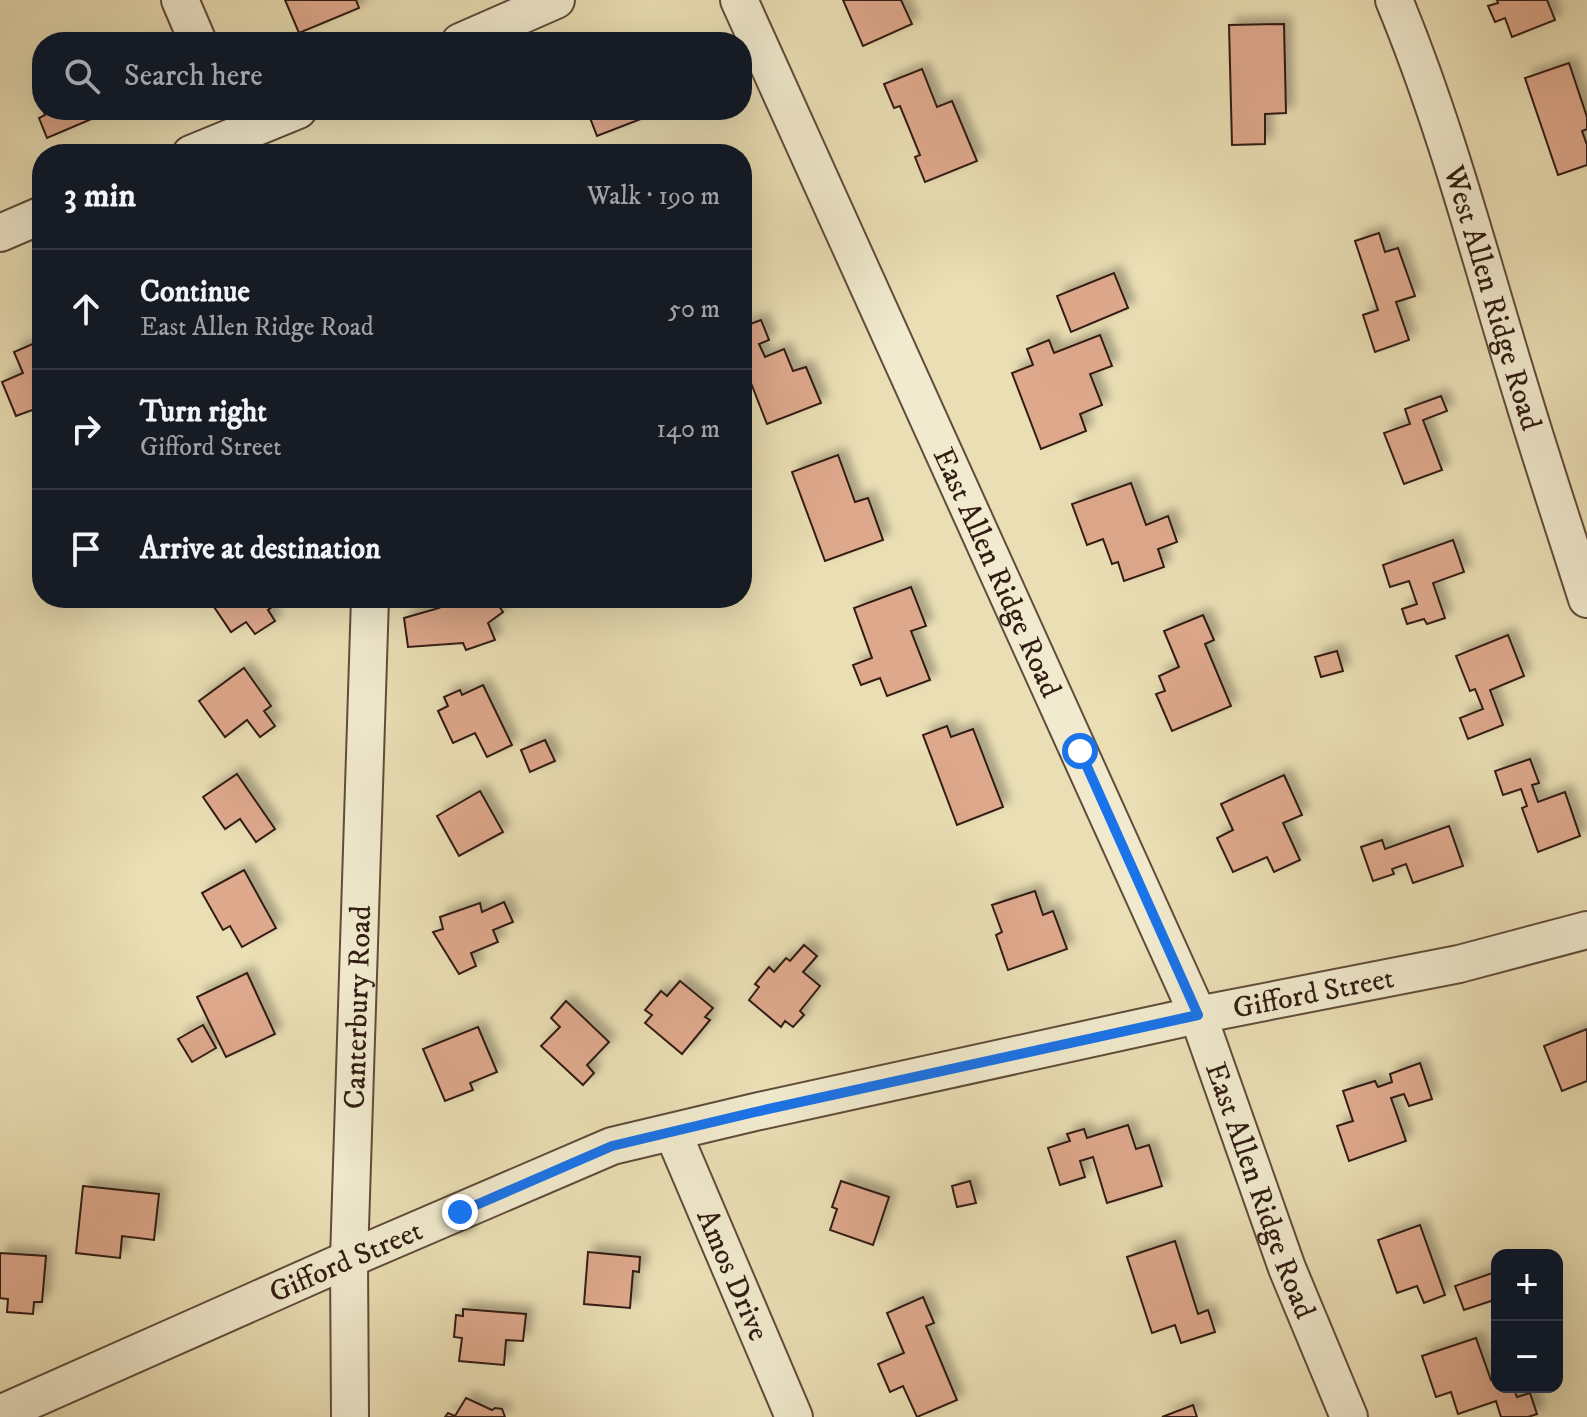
<!DOCTYPE html>
<html lang="en">
<head>
<meta charset="utf-8">
<style>
	:root { --surface:#171b24; --page:#242831; --text:#f1f3f6; --muted:#9ea1a6; --line:#363941 }
	body { margin:0; font-family:"IM FELL DW Pica",serif; background:var(--page); color:var(--text) }
	.controls { position:absolute; right:24px; bottom:24px; display:grid; overflow:hidden; border-radius:16px; box-shadow:0 8px 32px #0002 }
	.controls button { width:72px; height:72px; display:grid; place-items:center; padding:0; border:0; border-bottom:2px solid var(--line); background:var(--surface); color:var(--text); font:40px sans-serif }
	.stop { position:absolute; width:24px; height:24px; margin:-18px; border:6px solid #1a73e8; border-radius:50%; background:#fff }
	.stop.end { background:#1a73e8; border-color:#fff; box-shadow:0 2px 8px #0008 }
	.list { margin:0; padding:0; list-style:none }
	h2 { display:flex; justify-content:space-between; align-items:center; height:104px; margin:0; padding:0 32px; font-size:34px }
	h2 small { font-size:26px; font-weight:400; color:var(--muted) }
	.list li { display:grid; grid-template-columns:52px 1fr auto; gap:24px; align-items:center; box-sizing:border-box; height:120px; padding:0 32px; border-top:2px solid var(--line) }
	.list b { display:block; font-size:30px; white-space:nowrap }
	.list p { margin:0; font-size:26px; white-space:nowrap; color:var(--muted) }
	.list em { font-size:26px; font-style:normal; color:var(--muted) }
	.icon { flex:none; width:44px; height:44px; fill:none; stroke:currentColor; stroke-width:2; stroke-linecap:round; stroke-linejoin:round }
	.map { position:relative; flex:none; width:1587px; height:1417px; overflow:hidden }
	.search { position:absolute; background:var(--surface); box-shadow:0 8px 32px #0002; left:32px; top:32px; width:720px; height:88px; display:flex; align-items:center; gap:20px; box-sizing:border-box; padding:0 28px; border-radius:32px; color:var(--muted); font-size:30px }
	.panel { position:absolute; background:var(--surface); box-shadow:0 8px 32px #0002; left:32px; top:144px; width:720px; height:464px; border-radius:32px }
	.map>svg:first-child { display:block }
	.building { fill:#dea88c; stroke:#321c12; stroke-width:2; filter:url(#shadow) }
	.lines { fill:none; stroke-linecap:round; stroke-linejoin:round }
	.street-casing { stroke:#604c3a; stroke-width:40 }
	.street { stroke:#f1eace; stroke-width:36 }
	.route { stroke:#1a73e8; stroke-width:10 }
	.labels { text-anchor:middle; stroke-width:6; stroke-linejoin:round; paint-order:stroke }
	.street-label { font-size:30px; fill:#321c12; stroke:#f1eace }
</style>
</head>
<body>
<div class="map">
<svg width="1587" height="1417" viewBox="0 0 1587 1417">
	<defs>
		<filter id="shadow"><feDropShadow dx="7" dy="-7" stdDeviation="4" flood-color="#0004"/></filter>
	</defs>
	<rect width="100%" height="100%" fill="#eadeb4"/>
	<filter id="stains"><feTurbulence type="fractalNoise" baseFrequency=".0025" numOctaves="4"/><feColorMatrix values="0 0 0 0 .2 0 0 0 0 .09 0 0 0 0 .02 0 0 0 .5 -.17"/></filter>
	<radialGradient id="worn" r=".72"><stop offset=".6" stop-color="#630" stop-opacity="0"/><stop offset="1" stop-color="#630" stop-opacity=".3"/></radialGradient>
	<!-- building -->
	<g class="building">
		<path d="M285 0H356L359 8 299 33Z"/>
		<path d="M843 0H901L912 24 863 46Z"/>
		<path d="M1497 0H1547L1555 20 1512 37 1505 18 1495 22 1488 6 1498 3Z"/>
		<path d="M1284 24 1286 113 1265 114V144L1232 145 1229 25Z"/>
		<path d="M1569 63 1587 117V129L1582 131 1587 145V165L1558 175 1525 78Z"/>
		<path d="M922 69 937 107 952 101 977 161 925 182 915 157 920 155 900 106 894 108 884 84Z"/>
		<path d="M43 110H99L101 115 47 138 39 118 45 115Z"/>
		<path d="M587 110H664L597 136Z"/>
		<path d="M1379 233 1385 252 1398 248 1415 296 1396 302 1409 340 1375 352 1363 315 1378 310 1355 241Z"/>
		<path d="M1114 273 1128 308 1071 332 1057 296Z"/>
		<path d="M761 320 769 340 759 344 765 357 784 349 793 371 806 367 821 403 767 424 742 360V327Z"/>
		<path d="M1100 335 1112 366 1090 374 1102 405 1080 414 1086 431 1041 449 1012 373 1033 365 1027 349 1049 340 1054 353Z"/>
		<path d="M42 340V393L34 397 38 408 16 416 2 382 23 373 14 352Z"/>
		<path d="M1441 396 1447 411 1423 420 1442 470 1404 484 1384 433 1410 424 1405 409Z"/>
		<path d="M838 455 855 502 868 498 883 540 825 561 792 472Z"/>
		<path d="M1131 483 1146 525 1168 516 1177 542 1158 549 1164 567 1124 581 1118 562 1112 564 1103 539 1087 545 1072 504Z"/>
		<path d="M1453 540 1464 572 1433 583 1445 618 1427 624 1424 619 1407 624 1402 609 1417 604 1409 581 1390 587 1383 565Z"/>
		<path d="M911 587 926 626 911 631 930 680 887 696 880 678 861 685 853 665 872 658 854 608Z"/>
		<path d="M208 598H267L273 606 268 610 275 621 255 634 246 622 231 632Z"/>
		<path d="M440 598H493L503 612 488 623 495 640 466 650 463 643 408 647 404 618 439 608 435 603Z"/>
		<path d="M1203 615 1214 640 1205 644 1231 706 1172 731 1156 694 1165 691 1159 676 1179 667 1164 631Z"/>
		<path d="M1508 635 1524 676 1490 690 1503 725 1468 739 1460 718 1483 709 1475 689 1470 691 1456 656Z"/>
		<path d="M1337 651 1343 671 1321 677 1315 657Z"/>
		<path d="M244 668 271 706 264 711 275 726 260 737 247 720 225 737 199 701Z"/>
		<path d="M483 685 512 745 487 757 475 733 453 743 438 711 448 706 444 697 460 690 462 695Z"/>
		<path d="M947 726 951 737 973 729 1003 807 957 825 923 735Z"/>
		<path d="M545 740 555 761 530 772 521 750Z"/>
		<path d="M1530 759 1539 783 1532 785 1538 802 1565 792 1580 836 1538 852 1522 808 1527 806 1521 789 1503 795 1495 771Z"/>
		<path d="M237 774 275 829 256 842 240 819 225 829 203 797Z"/>
		<path d="M1284 775 1302 815 1283 823 1300 860 1274 872 1267 857 1233 872 1217 838 1233 830 1221 804Z"/>
		<path d="M480 791 503 832 459 856 437 816Z"/>
		<path d="M1449 826 1463 866 1413 883 1406 864 1392 869 1394 874 1373 881 1361 847 1382 840 1385 849Z"/>
		<path d="M244 870 276 928 242 947 230 926 223 930 202 893Z"/>
		<path d="M1035 891 1043 915 1053 911 1067 949 1008 970 996 935 1002 932 992 905Z"/>
		<path d="M504 902 513 922 493 930 498 942 471 953 476 966 459 974 433 932 443 929 440 917 480 903 482 912Z"/>
		<path d="M804 945 817 956 803 972 820 986 800 1011 804 1015 793 1027 785 1021 781 1027 749 1000 759 987 755 984 769 967 774 972 786 958 790 961Z"/>
		<path d="M247 973 275 1034 226 1057 197 997Z"/>
		<path d="M680 981 713 1008 705 1017 710 1020 682 1054 645 1023 652 1015 645 1010 661 991 667 996Z"/>
		<path d="M566 1001 609 1042 587 1065 594 1073 583 1085 541 1046 560 1027 551 1018Z"/>
		<path d="M203 1025 216 1048 192 1062 178 1039Z"/>
		<path d="M478 1027 497 1072 470 1083 473 1090 445 1101 423 1049Z"/>
		<path d="M1587 1029V1081L1562 1091 1544 1046Z"/>
		<path d="M1420 1063 1432 1099 1409 1106 1404 1094 1391 1098 1406 1141 1349 1161 1337 1126 1353 1121 1343 1091 1375 1081 1378 1087 1392 1082 1390 1074Z"/>
		<path d="M1128 1125 1136 1149 1149 1145 1162 1186 1107 1203 1093 1157 1080 1161 1085 1177 1060 1185 1048 1148 1070 1141 1067 1134 1084 1129 1087 1138Z"/>
		<path d="M841 1181 889 1197 873 1245 830 1230 837 1209 832 1207Z"/>
		<path d="M970 1181 976 1203 957 1207 952 1186Z"/>
		<path d="M83 1186 159 1194 154 1240 122 1236 120 1258 76 1253Z"/>
		<path d="M1420 1225 1445 1295 1424 1303 1417 1286 1397 1293 1378 1240Z"/>
		<path d="M1175 1241 1198 1314 1208 1310 1215 1332 1181 1343 1175 1325 1152 1333 1127 1257Z"/>
		<path d="M588 1252 640 1257 639 1272 633 1271 630 1308 584 1304Z"/>
		<path d="M0 1253 46 1256 42 1302H34L33 1314 7 1312 8 1299 0 1298Z"/>
		<path d="M1495 1272 1497 1299 1464 1310 1455 1286Z"/>
		<path d="M923 1297 934 1323 926 1326 957 1400 917 1417 903 1386 890 1392 878 1364 904 1353 887 1313Z"/>
		<path d="M463 1309 526 1314 523 1341 506 1340 504 1365 459 1361 462 1338 454 1337 456 1315 463 1316Z"/>
		<path d="M1476 1338 1491 1380 1497 1377V1387H1513L1517 1397 1530 1393 1537 1414 1528 1417H1501L1496 1401 1458 1414 1451 1392 1436 1397 1422 1356Z"/>
		<path d="M466 1398 492 1410 495 1408 502 1409 505 1417H445L448 1413 455 1416Z"/>
		<path d="M1193 1405 1197 1417H1162Z"/>
	</g>
	<g class="lines">
		<defs>
			<g id="street">
				<path d="M180 0 198 42"/>
				<path id="s1" d="M739 0 1198 1015 1287 1268 1349 1417"/>
				<path id="s2" d="M1394 0C1448 130 1482 266 1524 401 1544 467 1566 533 1587 599"/>
				<path d="M460 42 556 0"/>
				<path d="M191 154 298 110"/>
				<path d="M0 233 42 215"/>
				<path id="s3" d="M673 1133 794 1417"/>
				<path id="s4" d="M0 1414 349 1259 612 1146 755 1112 1198 1015 1459 964 1587 930"/>
				<path id="s5" d="M350 1417 349 1259 370 598"/>
			</g>
		</defs>
		<!-- street casing -->
		<use href="#street" class="street-casing"/>
		<!-- street -->
		<use href="#street" class="street"/>
	</g>
	<g class="lines">
		<!-- route -->
		<path class="route" d="M460 1212 612 1146 755 1112 1198 1015 1080 751"/>
	</g>
	<g class="labels">
		<!-- street labels -->
		<g class="street-label">
			<text dy="10" stroke="none"><textPath href="#s2" startOffset="314">West Allen Ridge Road</textPath></text>
			<text dy="10" stroke="none"><textPath href="#s1" startOffset="628">East Allen Ridge Road</textPath></text>
			<text dy="10" stroke="none"><textPath href="#s4" startOffset="1386">Gifford Street</textPath></text>
			<text dy="10" stroke="none"><textPath href="#s5" startOffset="410">Canterbury Road</textPath></text>
			<text dy="10" stroke="none"><textPath href="#s1" startOffset="1300">East Allen Ridge Road</textPath></text>
			<text dy="10" stroke="none"><textPath href="#s4" startOffset="378">Gifford Street</textPath></text>
			<text dy="10" stroke="none"><textPath href="#s3" startOffset="154">Amos Drive</textPath></text>
		</g>
	</g>
	<rect width="100%" height="100%" filter="url(#stains)"/>
	<rect width="100%" height="100%" fill="url(#worn)"/>
</svg>
<div class="controls">
<button>+</button>
<button>−</button>
</div>
<div class="stop" style="left:1080px;top:751px"></div>
<div class="stop end" style="left:460px;top:1212px"></div>
<div class="search"><svg class="icon" aria-label="search" viewBox="0 0 24 24"><circle cx="10" cy="10" r="6"/><path d="M15 15l6 6"/></svg>Search here</div>
<section class="panel">
<h2>3 min<small>Walk · 190 m</small></h2>
<ul class="list">
<li><svg class="icon" aria-label="ahead" viewBox="0 0 24 24"><path d="M12 20V5M6 11l6-6 6 6"/></svg><div><b>Continue</b><p>East Allen Ridge Road</p></div><em>50 m</em></li>
<li><svg class="icon" aria-label="right" viewBox="0 0 24 24"><path d="M7 20v-9h11M14 6l5 5-5 5"/></svg><div><b>Turn right</b><p>Gifford Street</p></div><em>140 m</em></li>
<li><svg class="icon" aria-label="arrive" viewBox="0 0 24 24"><path d="M6 21V4h12l-3 4 3 4H6"/></svg><div><b>Arrive at destination</b></div></li>
</ul>
</section>
</div>
</body>
</html>
